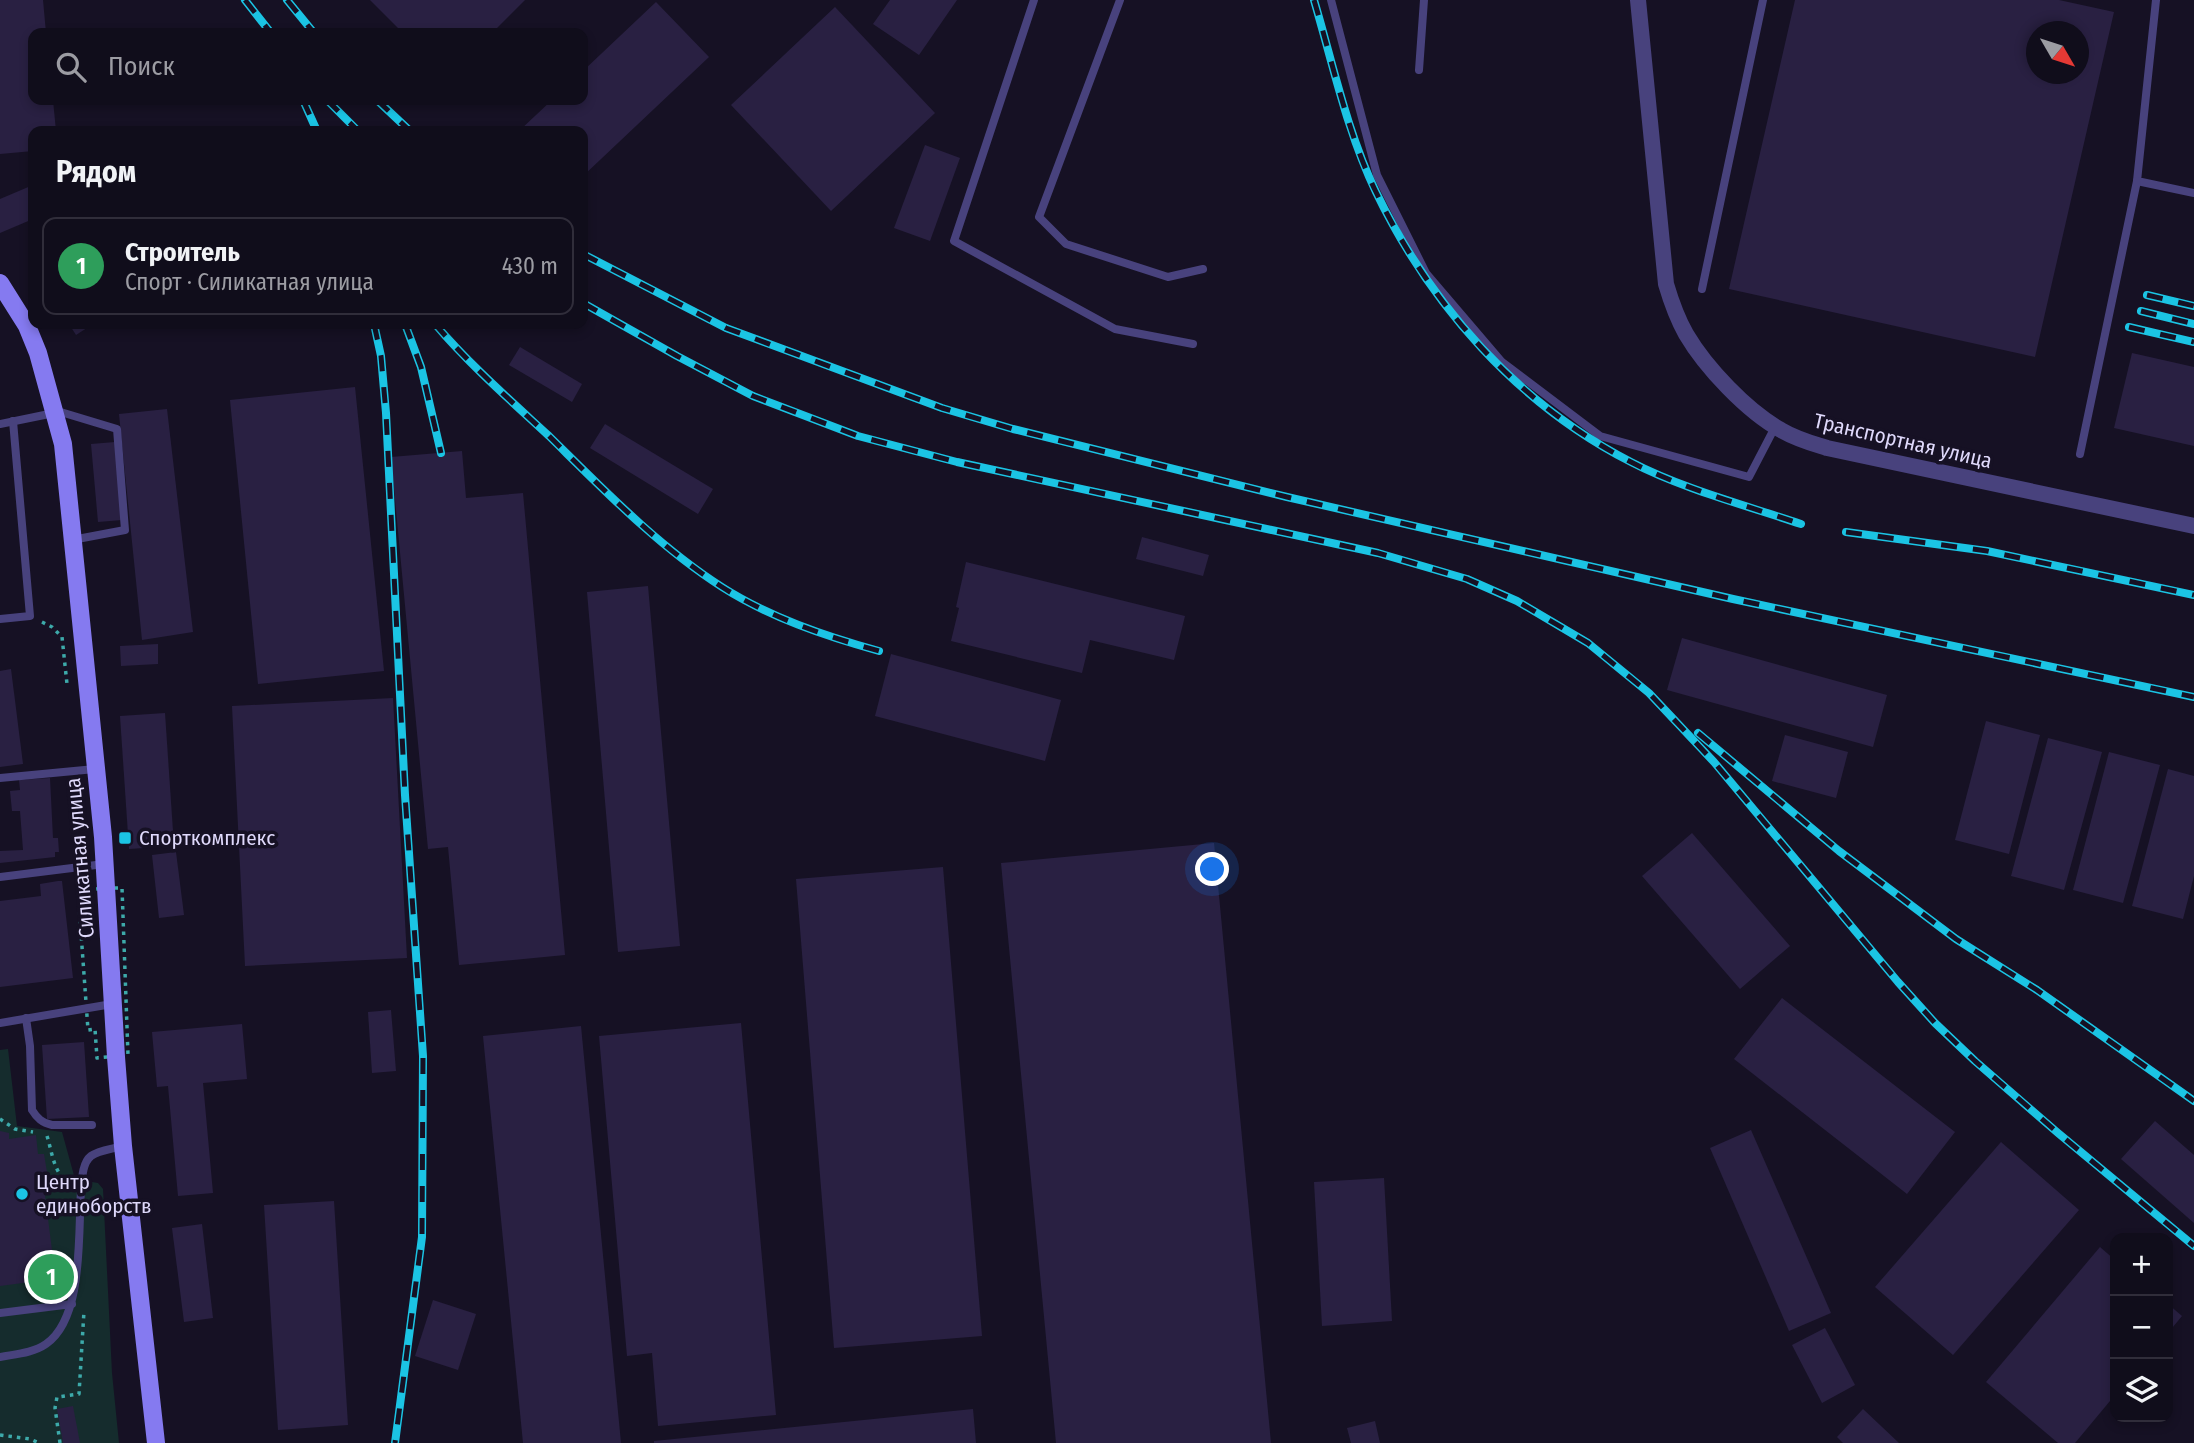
<!DOCTYPE html>
<html lang="ru">
<head>
<meta charset="utf-8">
<style>
	:root { --surface:#100d1b; --page:#191624; --text:#f1f3f6; --muted:#9c9ca3; --line:#302d3a; --accent:#db2777 }
	body { margin:0; font-family:"Fira Sans Condensed",sans-serif; background:var(--page); color:var(--text) }
	.controls { position:absolute; right:21px; bottom:21px; display:grid; overflow:hidden; border-radius:14px; box-shadow:0 4px 10px #0003 }
	.controls button { width:63px; height:63px; display:grid; place-items:center; padding:0; border:0; border-bottom:2px solid var(--line); background:var(--surface); color:var(--text); font:35px sans-serif }
	.compass { position:absolute; left:2026px; top:21px; width:63px; height:63px; border-radius:50%; background:var(--surface); box-shadow:0 4px 10px #0003; rotate:129deg }
	.you { position:absolute; left:1213px; top:870px; width:24px; height:24px; margin:-18px; border:5px solid #fff; border-radius:50%; background:#1a73e8; box-shadow:0 0 0 10px #1a73e833 }
	.badge { display:grid; place-items:center; width:46px; height:46px; border-radius:50%; background:var(--accent); color:#fff; font-size:23px; font-weight:700 }
	.pin { position:absolute; translate:-50% -50%; border:4px solid #fff; box-shadow:0 2px 7px #0006 }
	.list { margin:0; padding:0; list-style:none }
	h2 { display:flex; justify-content:space-between; align-items:center; height:91px; margin:0; padding:0 28px; font-size:30px }
	h2 small { font-size:23px; font-weight:400; color:var(--muted) }
	.list li { display:grid; grid-template-columns:46px 1fr auto; gap:21px; align-items:center; box-sizing:border-box; height:98px; margin:0 14px 14px; padding:0 14px; border:2px solid var(--line); border-radius:14px }
	.list b { display:block; font-size:26px; white-space:nowrap }
	.list p { margin:0; font-size:23px; white-space:nowrap; color:var(--muted) }
	.list em { font-size:23px; font-style:normal; color:var(--muted) }
	.icon { flex:none; width:38px; height:38px; fill:none; stroke:currentColor; stroke-width:2; stroke-linecap:round; stroke-linejoin:round }
	.map { position:relative; flex:none; width:2194px; height:1443px; overflow:hidden }
	.search { position:absolute; background:var(--surface); box-shadow:0 4px 10px #0003; left:28px; top:28px; width:560px; height:77px; display:flex; align-items:center; gap:18px; box-sizing:border-box; padding:0 24px; border-radius:14px; color:var(--muted); font-size:26px }
	.panel { position:absolute; background:var(--surface); box-shadow:0 4px 10px #0003; left:28px; top:126px; width:560px; height:203px; border-radius:14px }
	.map>svg:first-child { display:block }
	.green { fill:#152c2d }
	.building { fill:#292042; fill-rule:evenodd }
	.lines { fill:none; stroke-linecap:round; stroke-linejoin:round }
	.path { stroke:#3daaaa; stroke-width:3.5; stroke-dasharray:3.5 5; stroke-linecap:butt }
	.lane { stroke:#48427d; stroke-width:8 }
	.street { stroke:#48427d; stroke-width:16 }
	.secondary { stroke:#857af0; stroke-width:18 }
	.rail-casing { stroke:#1bc4e4; stroke-width:8 }
	.rail { stroke:#161124; stroke-width:5; stroke-dasharray:16; stroke-linecap:butt }
	.poi-dot { fill:#1bc4e4; stroke:#161124; stroke-width:2.5 }
	.labels { text-anchor:middle; stroke-width:7; stroke-linejoin:round; paint-order:stroke }
	.street-label { font-size:21px; fill:#dfd9fb; stroke:#161124 }
	.poi-label { font-size:21px; fill:#dfd9fb; stroke:#161124; text-anchor:start }
</style>
</head>
<body>
<div class="map">
<svg width="2194" height="1443" viewBox="0 0 2194 1443">
	<rect width="100%" height="100%" fill="#161124"/>
	<!-- green -->
	<path class="green" d="M8 1049 17 1126 62 1132 75 1179 98 1183 103 1189 112 1373 119 1443H0V1050Z"/>
	<!-- building -->
	<g class="building">
		<path d="M0 0H43L46 33H33V100H53L56 131H33V151L0 154Z"/>
		<path d="M370 0H525L492 33H403Z"/>
		<path d="M890 0H957L919 55 873 24Z"/>
		<path d="M1795 0H2059L2114 12 2035 357 1729 289ZM2036 32H2078V74H2036Z"/>
		<path d="M656 2 709 57 583 176V131H519L552 100H583V71Z"/>
		<path d="M835 7 935 113 831 211 731 105Z"/>
		<path d="M925 145 960 158 930 241 894 228Z"/>
		<path d="M33 185V219L0 233V199Z"/>
		<path d="M69 324H93L76 335Z"/>
		<path d="M520 347 582 384 572 402 509 365Z"/>
		<path d="M2132 353 2194 367V446L2114 428Z"/>
		<path d="M355 387 384 671 258 684 230 400Z"/>
		<path d="M167 409 193 632 142 640 119 414Z"/>
		<path d="M605 424 713 489 698 514 590 448Z"/>
		<path d="M115 442 122 520 98 522 91 444Z"/>
		<path d="M462 451 466 498 523 493 565 955 459 965 448 847 428 849 391 457Z"/>
		<path d="M1142 537 1209 555 1203 576 1136 559Z"/>
		<path d="M966 562 1185 616 1174 660 1090 640 1082 673 951 641 959 608 956 607Z"/>
		<path d="M648 586 680 946 618 952 587 592Z"/>
		<path d="M1682 638 1887 695 1873 747 1667 690Z"/>
		<path d="M158 644V664L121 666 120 646Z"/>
		<path d="M891 654 1061 700 1045 761 875 716Z"/>
		<path d="M11 669 23 764 0 767V671Z"/>
		<path d="M393 698 407 958 245 966 232 706Z"/>
		<path d="M165 713 174 846 129 849 120 716Z"/>
		<path d="M1986 721 2040 735 2009 854 1955 840Z"/>
		<path d="M1785 735 1848 752 1836 798 1772 781Z"/>
		<path d="M2048 738 2102 752 2064 890 2011 876Z"/>
		<path d="M2109 752 2160 765 2123 903 2073 890Z"/>
		<path d="M2168 769 2194 776V876L2183 919 2132 906Z"/>
		<path d="M50 778 53 838H58L59 852H55V857L0 863V851L23 850 20 811H12L10 791 20 790 19 780Z"/>
		<path d="M1692 833 1790 946 1740 989 1642 876Z"/>
		<path d="M1214 843 1271 1443H1056L1001 863Z"/>
		<path d="M176 852 184 915 159 918 152 855Z"/>
		<path d="M943 867 982 1336 834 1348 796 879Z"/>
		<path d="M58 881H62L73 978 0 987V901L41 896 40 884Z"/>
		<path d="M1782 998 1955 1132 1907 1194 1734 1059Z"/>
		<path d="M391 1010 396 1071 372 1073 368 1012Z"/>
		<path d="M741 1023 776 1415 658 1426 652 1353 627 1356 599 1036Z"/>
		<path d="M242 1024 247 1079 203 1083 213 1193 178 1196 168 1086 157 1087 152 1032Z"/>
		<path d="M581 1026 621 1443H523L483 1036Z"/>
		<path d="M84 1042 89 1117 47 1119 42 1045Z"/>
		<path d="M2155 1121 2194 1155V1223L2121 1159Z"/>
		<path d="M1751 1130 1831 1313 1789 1331 1710 1148Z"/>
		<path d="M0 1131 9 1133V1139L36 1135 38 1154H44L48 1178 43 1179 54 1266 43 1267 45 1280 0 1286Z"/>
		<path d="M2001 1142 2079 1210 1953 1355 1875 1287Z"/>
		<path d="M1384 1178 1392 1321 1322 1326 1314 1182Z"/>
		<path d="M334 1201 348 1425 278 1430 264 1205Z"/>
		<path d="M202 1224 213 1318 184 1322 172 1228Z"/>
		<path d="M2100 1247 2115 1260V1395L2075 1443H2058L1986 1382Z"/>
		<path d="M433 1300 476 1314 458 1370 415 1356Z"/>
		<path d="M2168 1304 2182 1316 2168 1333Z"/>
		<path d="M1825 1328 1855 1385 1822 1403 1792 1345Z"/>
		<path d="M73 1406 80 1443H63L57 1409Z"/>
		<path d="M973 1409 976 1443H654V1441Z"/>
		<path d="M1863 1409 1899 1443H1843L1837 1437Z"/>
		<path d="M1375 1421 1380 1443H1351L1347 1428Z"/>
	</g>
	<g class="lines">
		<!-- path -->
		<g class="path">
			<path d="M42 622 52 627 62 637 67 684"/>
			<path d="M106 888H122L128 1055 97 1058 95 1029 88 1030 78 891Z"/>
			<path d="M0 1119 15 1129 33 1132"/>
			<path d="M47 1136C52 1151 54 1177 71 1184"/>
			<path d="M0 1435 30 1439 39 1443"/>
			<path d="M60 1443 55 1408 57 1397 79 1394 84 1311"/>
		</g>
		<!-- lane -->
		<g class="lane">
			<path d="M1034 0 954 241 1115 329 1193 344"/>
			<path d="M1120 0 1039 217 1066 244 1168 277 1203 269"/>
			<path d="M1331 0 1377 175 1426 273 1502 362 1600 436 1749 477 1775 427"/>
			<path d="M2156 0 2137 181 2194 193"/>
			<path d="M1419 70 1424 0"/>
			<path d="M1702 289 1763 0"/>
			<path d="M54 410 117 429 125 530 72 540"/>
			<path d="M0 424 54 413"/>
			<path d="M2080 454 2137 181"/>
			<path d="M0 619 30 616 13 421"/>
			<path d="M0 778 95 769"/>
			<path d="M0 877 104 864"/>
			<path d="M26 1018 30 1046 32 1110C37 1118 42 1123 52 1125H92"/>
			<path d="M0 1023 112 1004"/>
			<path d="M0 1313 72 1304"/>
			<path d="M0 1357C16 1354 33 1353 46 1344 84 1318 78 1233 81 1191 82 1180 82 1163 91 1156 99 1150 113 1149 122 1146"/>
		</g>
		<!-- street -->
		<path class="street" d="M1638 0 1666 284C1671 301 1677 318 1686 334 1706 368 1747 411 1781 430 1796 439 1811 443 1827 448L2194 526"/>
		<!-- secondary -->
		<path class="secondary" d="M0 283 27 326 38 353 63 444 103 837 116 1057 123 1146 156 1443"/>
		<defs>
			<g id="rail">
				<path d="M245 0 271 33"/>
				<path d="M287 0 314 33"/>
				<path d="M1314 0C1333 64 1347 132 1376 192 1431 306 1518 404 1631 462 1683 489 1745 505 1801 524"/>
				<path d="M303 100 317 131"/>
				<path d="M327 100 358 131"/>
				<path d="M377 100 410 131"/>
				<path d="M583 254 726 328 942 408 1013 429 1287 497 1733 599 2194 697"/>
				<path d="M2147 295 2194 306"/>
				<path d="M583 303 677 356 753 396 858 436 957 462 1378 553 1467 579 1517 601 1588 643 1649 693 1714 762 1898 982 1935 1023 1975 1061 2058 1133 2194 1246"/>
				<path d="M2141 311 2194 324"/>
				<path d="M374 324 381 356 386 413 405 795 423 1056 422 1237 395 1443"/>
				<path d="M405 324 421 367 441 453"/>
				<path d="M435 324C469 364 510 400 549 436 603 489 658 546 722 587 769 617 825 636 879 651"/>
				<path d="M2129 327 2194 342"/>
				<path d="M1846 532 1987 551 2194 595"/>
				<path d="M1698 733 1839 851 1956 939 2037 990 2194 1101"/>
			</g>
		</defs>
		<!-- rail casing -->
		<use href="#rail" class="rail-casing"/>
		<!-- rail -->
		<use href="#rail" class="rail"/>
	</g>
	<!-- markers -->
	<g class="poi-dot">
		<rect x="118" y="831" width="14" height="14" rx="3.5"/>
		<circle cx="22" cy="1194" r="7"/>
	</g>
	<g class="labels">
		<!-- street labels -->
		<g class="street-label">
			<text transform="translate(1903 441) rotate(13)" y="7">Транспортная улица</text>
			<text transform="translate(80 858) rotate(-95)" y="7">Силикатная улица</text>
		</g>
		<!-- poi labels -->
		<g class="poi-label">
			<text x="139" y="845">Спорткомплекс</text>
			<text x="36" y="1189">Центр<tspan x="36" dy="24">единоборств</tspan></text>
		</g>
	</g>
</svg>
<div class="controls">
<button>+</button>
<button>−</button>
<button><svg class="icon" aria-label="layers" viewBox="0 0 24 24"><path d="M12 4l9 5-9 5-9-5zM3 14l9 5 9-5"/></svg></button>
</div>
<svg class="compass" viewBox="-18 -18 36 36"><path d="M0-13l5 13h-10z" fill="#e53935"/><path d="M0 13l5-13h-10z" fill="#9c9ca3"/></svg>
<div class="you"></div>
<div class="pin badge" style="left:51px;top:1277px;background:#2e9e5b">1</div>
<div class="search"><svg class="icon" aria-label="search" viewBox="0 0 24 24"><circle cx="10" cy="10" r="6"/><path d="M15 15l6 6"/></svg>Поиск</div>
<section class="panel">
<h2>Рядом<small></small></h2>
<ul class="list">
<li><span class="badge" style="background:#2e9e5b">1</span><div><b>Строитель</b><p>Спорт · Силикатная улица</p></div><em>430 m</em></li>
</ul>
</section>
</div>
</body>
</html>
